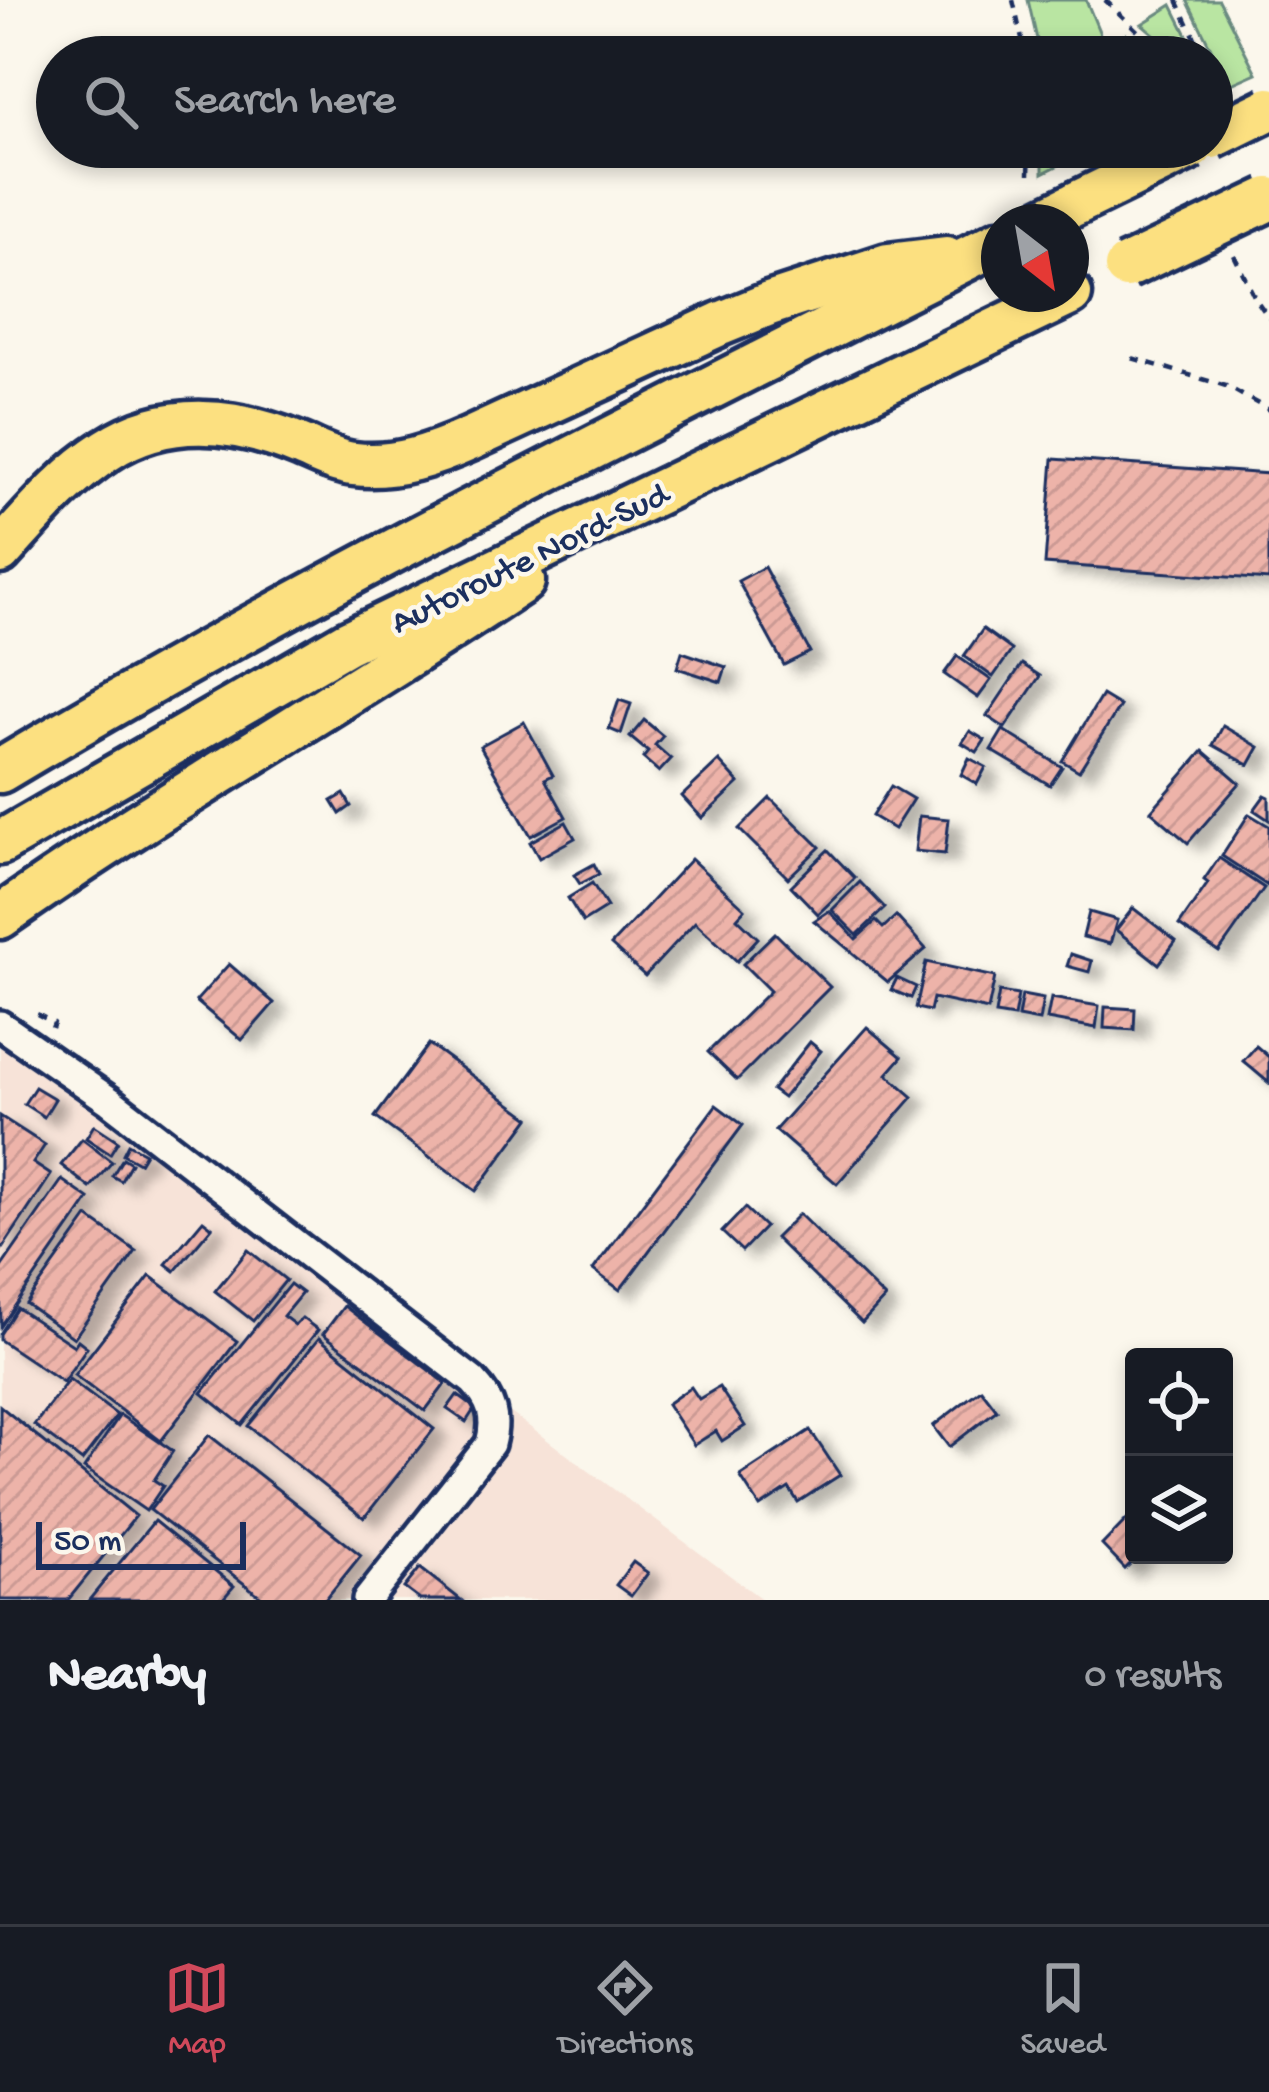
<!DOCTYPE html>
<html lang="en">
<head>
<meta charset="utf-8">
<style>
	:root { --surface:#171b24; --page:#20242c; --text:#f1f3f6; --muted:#9ea1a6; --line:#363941; --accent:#d1495b }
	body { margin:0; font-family:"Gochi Hand",sans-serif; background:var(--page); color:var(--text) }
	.controls { position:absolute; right:36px; bottom:36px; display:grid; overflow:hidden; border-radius:12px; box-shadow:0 6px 18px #0003 }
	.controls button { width:108px; height:108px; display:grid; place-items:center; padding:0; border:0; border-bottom:3px solid var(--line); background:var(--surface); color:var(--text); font:60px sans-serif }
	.compass { position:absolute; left:981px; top:204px; width:108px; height:108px; border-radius:50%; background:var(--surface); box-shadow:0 6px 18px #0003; rotate:149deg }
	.scale { position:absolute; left:36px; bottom:30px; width:210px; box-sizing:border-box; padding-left:12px; border:6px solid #1b2f5e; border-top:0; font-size:33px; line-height:42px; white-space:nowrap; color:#1b2f5e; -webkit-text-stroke:9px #fbf7ec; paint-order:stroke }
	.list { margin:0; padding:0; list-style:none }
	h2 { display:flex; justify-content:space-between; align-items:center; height:156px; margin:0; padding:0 48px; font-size:51px }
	h2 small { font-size:39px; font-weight:400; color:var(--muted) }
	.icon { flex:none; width:66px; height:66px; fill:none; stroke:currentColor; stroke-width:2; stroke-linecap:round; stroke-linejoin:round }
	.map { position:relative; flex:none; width:1269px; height:1600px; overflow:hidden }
	.search { position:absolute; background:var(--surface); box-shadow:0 6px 18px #0003; left:36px; right:36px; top:36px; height:132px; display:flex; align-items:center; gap:30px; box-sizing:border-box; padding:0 42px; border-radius:66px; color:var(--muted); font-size:45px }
	.sheet { height:324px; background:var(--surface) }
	nav { display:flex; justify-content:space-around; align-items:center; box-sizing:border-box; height:168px; border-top:3px solid var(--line); background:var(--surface); font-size:33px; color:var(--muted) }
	nav a { display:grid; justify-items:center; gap:6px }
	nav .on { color:var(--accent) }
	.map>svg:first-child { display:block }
	.built { fill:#f7e3d8 }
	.grass { fill:#b9e5a2; stroke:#6a8a80; stroke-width:3 }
	.building { fill:url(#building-hatch); stroke:#1b2f5e; stroke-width:3; filter:url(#shadow) }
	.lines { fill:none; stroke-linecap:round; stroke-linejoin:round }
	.minor-casing { stroke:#1b2f5e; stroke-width:36 }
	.highway-casing { stroke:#1b2f5e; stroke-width:51 }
	.path { stroke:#1b2f5e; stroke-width:4.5; stroke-dasharray:9 9; stroke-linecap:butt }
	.minor { stroke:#fbf7ec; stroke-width:27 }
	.highway { stroke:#fce080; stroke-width:42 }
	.highway-bridge-casing { stroke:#1b2f5e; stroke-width:51; stroke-linecap:butt }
	.highway-bridge { stroke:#fce080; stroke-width:42 }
	.labels { text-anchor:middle; stroke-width:9; stroke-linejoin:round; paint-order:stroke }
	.street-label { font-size:36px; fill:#1b2f5e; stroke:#fbf7ec }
</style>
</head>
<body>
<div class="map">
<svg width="1269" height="1600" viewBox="0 0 1269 1600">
	<defs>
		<pattern id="building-hatch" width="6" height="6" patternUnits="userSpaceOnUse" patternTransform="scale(3)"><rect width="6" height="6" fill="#edb3a9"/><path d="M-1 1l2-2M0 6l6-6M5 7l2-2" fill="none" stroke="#cb9a94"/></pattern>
		<filter id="shadow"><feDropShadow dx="13" dy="8" stdDeviation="6" flood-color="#0004"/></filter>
	</defs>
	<rect width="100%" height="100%" fill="#fbf7ec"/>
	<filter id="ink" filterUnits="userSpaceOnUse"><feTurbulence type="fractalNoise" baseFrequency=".00833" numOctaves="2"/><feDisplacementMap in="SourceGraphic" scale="24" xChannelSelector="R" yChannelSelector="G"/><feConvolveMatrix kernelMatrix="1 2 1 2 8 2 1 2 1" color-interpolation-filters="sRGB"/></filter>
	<g filter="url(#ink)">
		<!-- built -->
		<path class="built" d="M0 1034 763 1600H0Z"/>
		<!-- grass -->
		<g class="grass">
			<path d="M1028 0H1086L1105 46 1126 34 1137 57H1041Z"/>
			<path d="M1187 0H1219L1256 73 1229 85Z"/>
			<path d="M1172 5 1198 57H1181L1142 24Z"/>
			<path d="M1043 147H1095L1043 173Z"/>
		</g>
		<!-- building -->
		<g class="building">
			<path d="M1053 459 1269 474V580L1045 564Z"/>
			<path d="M764 567 810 652 784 665 738 581Z"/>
			<path d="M983 629 1012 650 993 677 964 656Z"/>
			<path d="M682 652 726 667 721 682 677 668Z"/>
			<path d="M957 656 991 680 978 698 944 674Z"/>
			<path d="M1022 664 1040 676 1005 728 987 716Z"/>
			<path d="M1102 695 1120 706 1079 771 1062 761Z"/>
			<path d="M619 700 631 704 621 734 609 729Z"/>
			<path d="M644 720 663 736 655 745 671 759 659 772 643 758 648 752 630 737Z"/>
			<path d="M524 722 553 775 545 779 566 817 531 836 480 746Z"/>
			<path d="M1223 726 1259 747 1249 765 1213 745Z"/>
			<path d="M1003 730 1062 767 1050 785 991 750Z"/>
			<path d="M970 731 985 740 977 752 962 743Z"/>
			<path d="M1203 751 1240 783 1188 843 1151 811Z"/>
			<path d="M969 758 986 767 977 784 961 775Z"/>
			<path d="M719 761 739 783 702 818 682 796Z"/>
			<path d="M891 786 913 799 894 829 872 816Z"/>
			<path d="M344 794 351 806 340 814 332 801Z"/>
			<path d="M1265 795 1269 797V820L1254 810Z"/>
			<path d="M770 798 820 847 788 878 739 829Z"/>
			<path d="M1249 814 1269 826 1268 886 1222 856Z"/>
			<path d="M919 816 949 819 945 854 915 851Z"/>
			<path d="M566 822 575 838 539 858 530 842Z"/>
			<path d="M828 850 855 878 818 914 791 886Z"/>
			<path d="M1219 858 1264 888 1219 952 1179 925 1208 883 1204 880Z"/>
			<path d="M691 859 745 909 737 918 758 938 737 961 695 922 645 976 611 945Z"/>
			<path d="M594 864 599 874 580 884 574 875Z"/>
			<path d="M860 882 885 908 857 935 832 910Z"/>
			<path d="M592 883 607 907 583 922 568 898Z"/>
			<path d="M1133 908 1176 941 1159 964 1116 930Z"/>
			<path d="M829 911 856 939 876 921 883 928 896 916 926 949 888 982 814 921Z"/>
			<path d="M1089 912 1117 920 1110 944 1083 937Z"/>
			<path d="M775 933 830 987 737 1080 708 1052 770 991 743 964Z"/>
			<path d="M1071 954 1092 961 1089 972 1067 966Z"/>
			<path d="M926 962 995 977 988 1010 933 998 930 1011 916 1008Z"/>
			<path d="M229 964 274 1003 242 1040 196 1001Z"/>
			<path d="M897 978 916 987 911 998 891 990Z"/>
			<path d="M999 992 1018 995 1014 1017 995 1014Z"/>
			<path d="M1022 995 1043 999 1039 1021 1018 1017Z"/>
			<path d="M1051 998 1099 1006 1096 1028 1047 1019Z"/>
			<path d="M1105 1007 1135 1009 1134 1030 1104 1028Z"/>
			<path d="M867 1027 902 1057 887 1074 913 1097 837 1184 775 1130Z"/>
			<path d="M810 1042 821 1051 783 1098 772 1090Z"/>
			<path d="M429 1044 530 1118 476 1191 375 1117Z"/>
			<path d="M1256 1046 1269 1057V1083L1243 1061Z"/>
			<path d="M35 1087 55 1099 44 1117 24 1104Z"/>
			<path d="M716 1105 743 1125 620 1290 593 1270Z"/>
			<path d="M0 1116 45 1145 33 1163 51 1175 0 1252Z"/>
			<path d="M94 1125 118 1141 110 1154 86 1138Z"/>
			<path d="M82 1139 112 1162 90 1188 61 1165Z"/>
			<path d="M128 1144 145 1153 139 1163 123 1154Z"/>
			<path d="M123 1158 131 1163 121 1181 112 1176Z"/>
			<path d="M62 1180 89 1199 1 1326 0 1269Z"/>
			<path d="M745 1208 765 1227 742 1251 722 1232Z"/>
			<path d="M799 1214 885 1298 862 1323 775 1238Z"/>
			<path d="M88 1217 136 1251 74 1338 26 1304Z"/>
			<path d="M203 1220 212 1227 175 1271 166 1264Z"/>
			<path d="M248 1250 286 1280 253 1321 215 1291Z"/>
			<path d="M150 1276 237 1341 161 1441 74 1375Z"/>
			<path d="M290 1284 302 1293 283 1316 295 1325 302 1318 318 1330 242 1425 202 1393Z"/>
			<path d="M344 1306 446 1383 425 1411 323 1334Z"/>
			<path d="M17 1308 74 1346 78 1340 87 1347 63 1382 0 1340V1334Z"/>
			<path d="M319 1338 434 1429 364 1518 248 1426Z"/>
			<path d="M69 1379 117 1415 82 1461 34 1425Z"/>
			<path d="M691 1387 699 1399 719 1387 745 1426 722 1441 716 1431 694 1445 667 1404Z"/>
			<path d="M981 1389 997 1410 949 1447 933 1426Z"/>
			<path d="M457 1395 475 1408 466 1422 447 1409Z"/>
			<path d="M0 1406 136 1516 68 1600H0Z"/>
			<path d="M120 1415 173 1451 154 1480 163 1486 146 1511 84 1468Z"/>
			<path d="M810 1430 840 1475 798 1502 789 1488 760 1507 740 1476Z"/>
			<path d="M209 1435 361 1555 325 1600H265L150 1510Z"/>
			<path d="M1128 1518 1134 1525V1555H1139L1125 1569 1102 1545Z"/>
			<path d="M154 1521 234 1586 222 1600H89Z"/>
			<path d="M633 1562 648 1573 631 1596 616 1585Z"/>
			<path d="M420 1568 461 1600H420L404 1588Z"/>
		</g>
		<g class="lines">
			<defs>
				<path id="minor" d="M0 1025 110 1101 473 1381C492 1401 497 1418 490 1444L367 1600"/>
				<g id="highway">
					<path d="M1039 222 1077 203"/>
					<path d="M0 552C33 516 65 477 107 450 168 410 238 419 302 446 319 453 335 462 354 464 395 469 434 455 470 439L720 324 769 304 888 265 946 258"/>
					<path d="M0 771C323 577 663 413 999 242"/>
					<path d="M0 843 346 643 1070 294"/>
					<path d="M0 917C169 798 351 697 523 581"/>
				</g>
			</defs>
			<!-- minor casing -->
			<use href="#minor" class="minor-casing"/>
			<!-- highway casing -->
			<use href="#highway" class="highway-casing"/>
			<!-- path -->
			<g class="path">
				<path d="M1013 0 1026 57"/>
				<path d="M1105 0 1165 57"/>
				<path d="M1177 0 1204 57"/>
				<path d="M1136 35 1146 57"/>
				<path d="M1212 73 1223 95"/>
				<path d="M1029 174 1030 147"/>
				<path d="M1234 255 1255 298 1269 318"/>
				<path d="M1132 358 1226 386 1269 410"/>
				<path d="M37 1014 54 1023 52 1028"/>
			</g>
			<!-- minor -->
			<use href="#minor" class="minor"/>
			<!-- highway -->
			<use href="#highway" class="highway"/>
			<defs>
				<g id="highway-bridge">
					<path d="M1212 137 1269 109"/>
					<path d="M1077 203 1192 147"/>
					<path d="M1126 267 1269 199"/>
				</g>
			</defs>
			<!-- highway-bridge casing -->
			<use href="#highway-bridge" class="highway-bridge-casing"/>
			<!-- highway-bridge -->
			<use href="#highway-bridge" class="highway-bridge"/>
		</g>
	</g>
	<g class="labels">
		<!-- street labels -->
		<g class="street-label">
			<text transform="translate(528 555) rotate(-26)" y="13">Autoroute Nord-Sud</text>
		</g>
	</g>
</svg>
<div class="controls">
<button><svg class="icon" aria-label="locate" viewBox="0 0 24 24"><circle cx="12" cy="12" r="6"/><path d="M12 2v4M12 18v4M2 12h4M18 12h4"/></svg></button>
<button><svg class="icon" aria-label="layers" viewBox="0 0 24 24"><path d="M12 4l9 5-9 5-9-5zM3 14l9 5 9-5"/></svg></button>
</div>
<svg class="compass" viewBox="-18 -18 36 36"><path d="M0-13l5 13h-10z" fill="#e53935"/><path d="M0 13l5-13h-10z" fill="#9ea1a6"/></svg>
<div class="scale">50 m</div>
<div class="search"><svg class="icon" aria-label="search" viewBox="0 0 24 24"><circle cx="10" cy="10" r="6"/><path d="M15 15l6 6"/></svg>Search here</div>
</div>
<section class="sheet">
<h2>Nearby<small>0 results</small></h2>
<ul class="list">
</ul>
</section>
<nav>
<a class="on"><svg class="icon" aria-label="map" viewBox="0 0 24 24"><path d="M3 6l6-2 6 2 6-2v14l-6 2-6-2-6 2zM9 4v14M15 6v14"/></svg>Map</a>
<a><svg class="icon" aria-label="directions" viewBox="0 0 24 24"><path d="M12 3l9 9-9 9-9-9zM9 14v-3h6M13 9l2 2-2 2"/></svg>Directions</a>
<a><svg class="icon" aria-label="saved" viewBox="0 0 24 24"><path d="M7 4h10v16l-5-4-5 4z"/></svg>Saved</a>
</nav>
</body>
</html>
